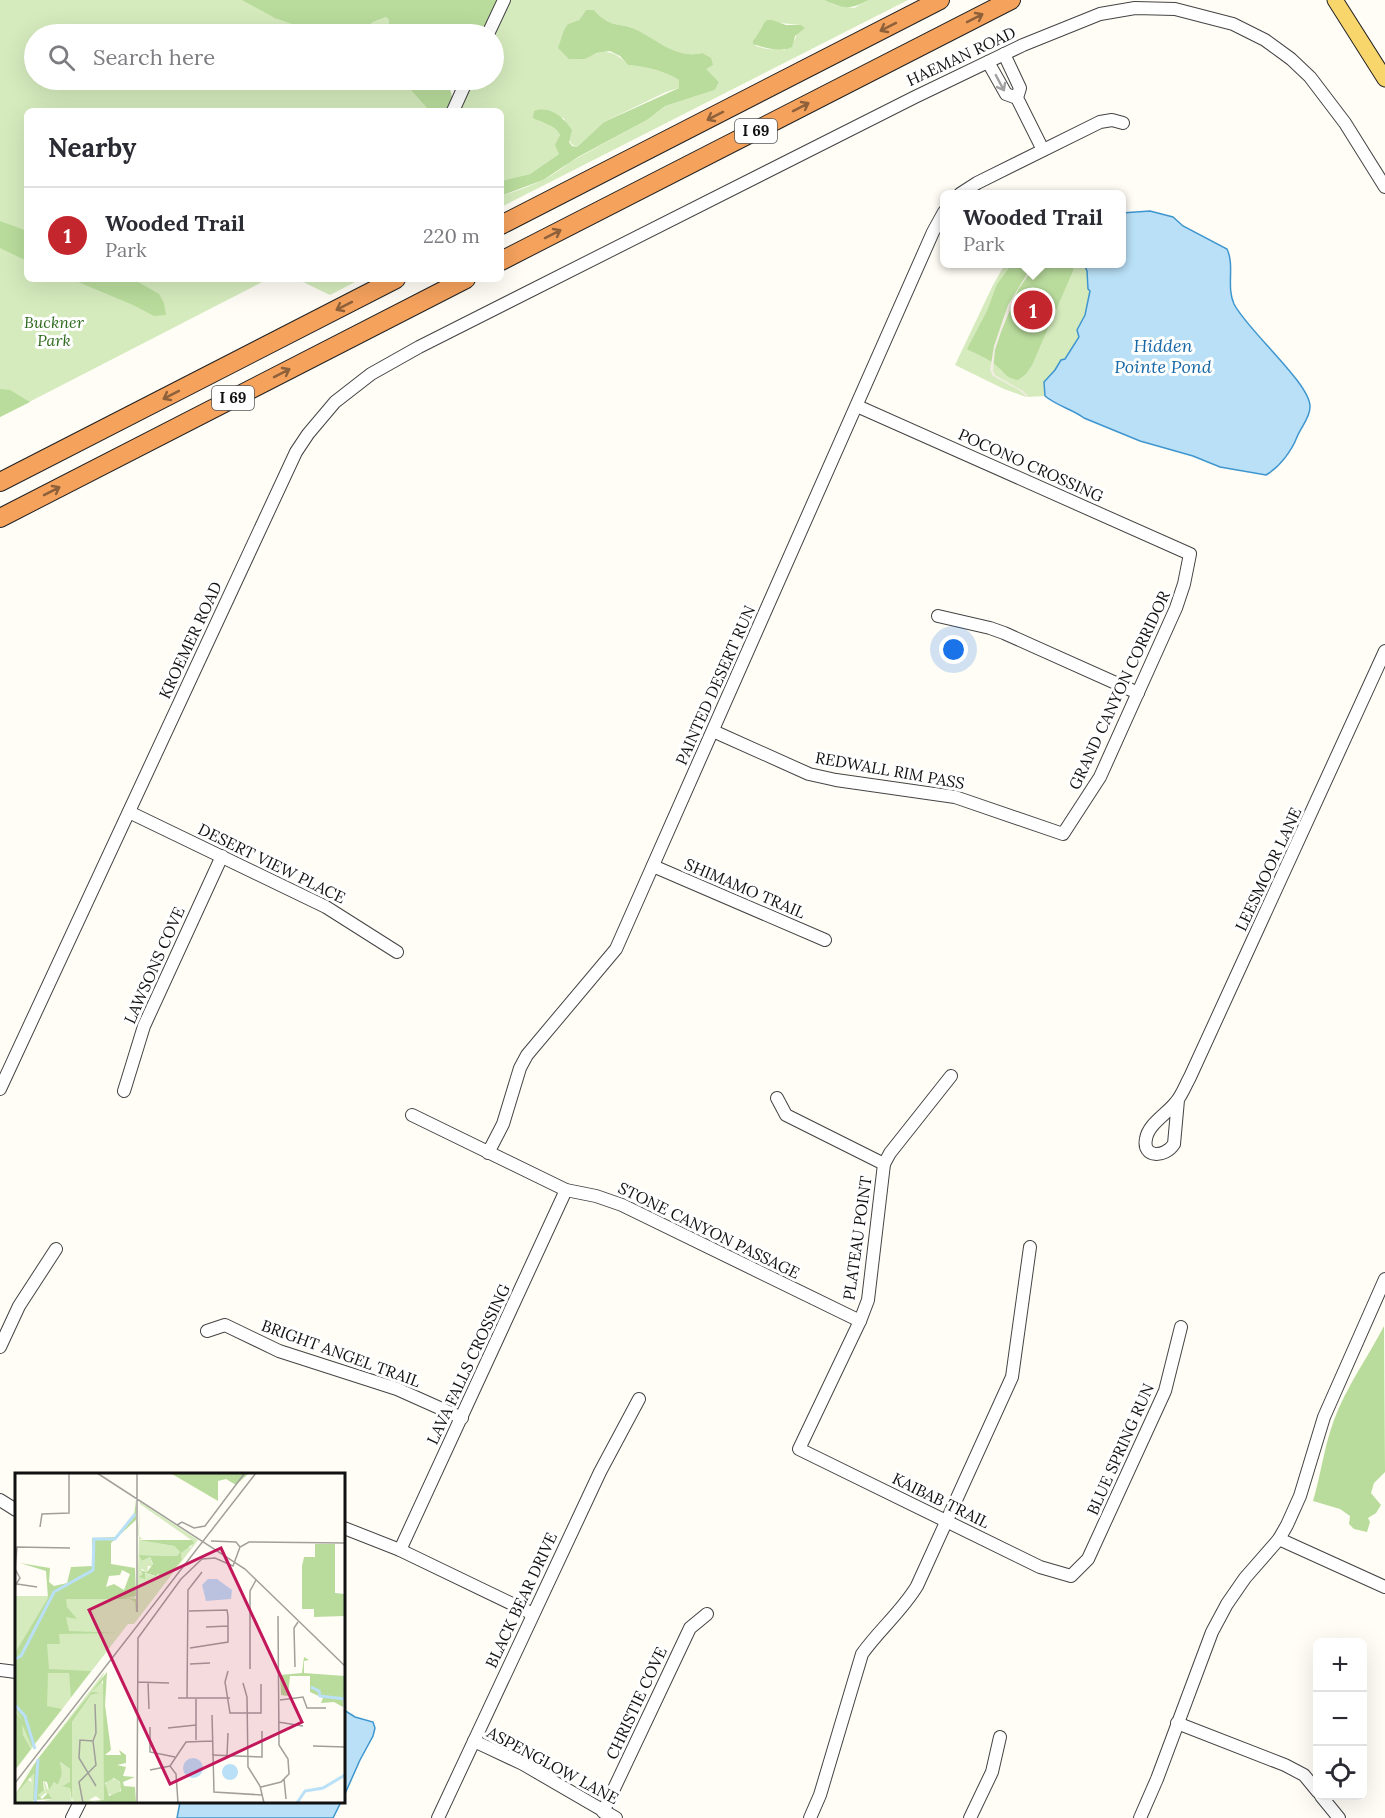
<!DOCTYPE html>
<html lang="en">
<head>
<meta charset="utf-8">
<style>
	:root { --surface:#fff; --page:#f2f2f3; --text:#2b2b33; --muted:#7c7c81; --line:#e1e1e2; --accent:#c4262e }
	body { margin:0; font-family:Lora,serif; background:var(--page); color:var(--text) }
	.controls { position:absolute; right:18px; bottom:18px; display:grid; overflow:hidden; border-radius:9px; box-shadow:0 6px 24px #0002 }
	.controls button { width:54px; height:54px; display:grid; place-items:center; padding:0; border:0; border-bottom:2px solid var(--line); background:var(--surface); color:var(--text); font:30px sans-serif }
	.you { position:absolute; left:954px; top:650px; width:21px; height:21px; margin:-15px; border:4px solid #fff; border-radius:50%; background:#1a73e8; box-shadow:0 0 0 9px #1a73e833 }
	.badge { display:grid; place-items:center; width:39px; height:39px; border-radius:50%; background:var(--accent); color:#fff; font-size:20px; font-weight:700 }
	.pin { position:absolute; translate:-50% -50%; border:3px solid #fff; box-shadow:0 2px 6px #0006 }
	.popup { position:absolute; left:940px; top:190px; width:186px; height:78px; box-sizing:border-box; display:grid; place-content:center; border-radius:9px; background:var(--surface); filter:drop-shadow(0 2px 4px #0005); font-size:20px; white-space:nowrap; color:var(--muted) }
	.popup b { font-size:22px; color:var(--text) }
	.popup::after { content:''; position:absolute; left:50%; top:100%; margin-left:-12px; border:12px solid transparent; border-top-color:var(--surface) }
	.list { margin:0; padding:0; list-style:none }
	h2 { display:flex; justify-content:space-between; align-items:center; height:78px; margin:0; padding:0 24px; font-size:26px }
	h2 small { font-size:20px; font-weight:400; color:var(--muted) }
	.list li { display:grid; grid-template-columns:39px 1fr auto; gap:18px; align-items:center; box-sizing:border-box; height:96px; padding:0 24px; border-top:2px solid var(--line) }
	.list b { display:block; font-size:22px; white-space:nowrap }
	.list p { margin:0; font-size:20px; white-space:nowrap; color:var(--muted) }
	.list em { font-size:20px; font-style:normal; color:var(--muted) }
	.icon { flex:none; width:33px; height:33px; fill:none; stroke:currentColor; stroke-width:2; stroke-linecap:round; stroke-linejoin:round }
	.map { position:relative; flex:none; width:1385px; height:1818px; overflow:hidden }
	.search { position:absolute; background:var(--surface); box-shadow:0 6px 24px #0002; left:24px; top:24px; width:480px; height:66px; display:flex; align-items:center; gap:15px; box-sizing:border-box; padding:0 21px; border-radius:33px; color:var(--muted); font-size:22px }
	.panel { position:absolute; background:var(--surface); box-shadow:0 6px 24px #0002; left:24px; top:108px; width:480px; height:174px; border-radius:9px }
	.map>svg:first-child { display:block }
	.green { fill:#d5ebbd; fill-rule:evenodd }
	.forest { fill:#b9dc9c }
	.plaza { fill:#f1ede2 }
	.water { fill:#b9e0f7; stroke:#3f96cf; stroke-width:1.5 }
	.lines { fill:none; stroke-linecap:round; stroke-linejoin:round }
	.minor-casing { stroke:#444; stroke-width:14 }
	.major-casing { stroke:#222; stroke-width:17 }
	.highway-casing { stroke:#222; stroke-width:20 }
	.minor { stroke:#fff; stroke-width:12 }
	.major { stroke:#f9d66b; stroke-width:15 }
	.highway { stroke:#f5a25d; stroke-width:18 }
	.oneway { stroke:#8e613b }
	.oneway2 { stroke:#a0a0a0 }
	.labels { text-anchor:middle; stroke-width:6; stroke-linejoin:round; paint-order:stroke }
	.shield { fill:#fff; stroke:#585858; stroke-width:1.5 }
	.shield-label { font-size:15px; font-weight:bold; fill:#111 }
	.street-label { font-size:16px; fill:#111; stroke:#fff }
	.park-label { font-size:16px; font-style:italic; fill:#2f6b1f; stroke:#fff }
	.water-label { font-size:18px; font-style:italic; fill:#1768a6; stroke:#fff }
	.inset-river { fill:none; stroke:#b9e0f7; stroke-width:3 }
	.inset-road { fill:none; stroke:#a09f9a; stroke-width:1.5 }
	.view { fill:#c2185b; fill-opacity:0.15; stroke:#c2185b; stroke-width:3 }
	.inset-edge { fill:none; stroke:#111; stroke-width:3 }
</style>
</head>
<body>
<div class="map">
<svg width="1385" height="1818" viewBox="0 0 1385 1818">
	<rect width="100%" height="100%" fill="#fffdf5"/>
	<!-- green -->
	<g class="green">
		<path d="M0 0H336L342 34H34V80H442L428 111H27V279H268L0 417Z"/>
		<path d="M511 0H824L835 5 854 8 869 0H908L501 207V196C524 189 552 178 570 162L647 120 665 106 715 90 719 82 705 69 702 53C677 59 658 42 637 30 619 21 612 30 594 10H586L579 20 568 24 585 59C604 49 613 49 628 65 647 67 662 70 679 80V88L666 92 604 122 577 147C566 144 566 128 564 118L540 121C547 123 557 128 560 135L558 140 559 154 530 174 501 181V111H458L473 80H494V37ZM780 23 800 25 795 39 785 50 767 49 756 46 753 40 758 35 762 25Z"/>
		<path d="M386 17 389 20 388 34H358L373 22Z"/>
		<path d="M1005 264H1084L1087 271 1090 297 1085 315 1078 328 1079 337 1065 359 1061 360 1056 370 1044 382 1045 396 1026 397 1004 389 955 365 993 285Z"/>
		<path d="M297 279H361L330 295Z"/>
	</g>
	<!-- forest -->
	<g class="forest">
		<path d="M242 0H507L484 34H388L389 20 386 17 373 22 358 34H320L275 18Z"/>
		<path d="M824 0H869C849 10 844 9 824 0Z"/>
		<path d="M586 10H594C612 30 619 21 637 30 658 41 677 59 702 53L711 58 713 65 706 69 719 82 715 90 665 106 647 120 578 157 543 180 501 196V181L530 174 559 154 555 145 560 135C555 125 543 123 533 118L534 111C550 105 564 118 572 130L569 142 572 146 577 147 604 122 679 88V80C662 70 647 67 628 65L620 56 610 51 597 53 585 59H569L558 48 564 30 568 24 579 20Z"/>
		<path d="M767 20H772L786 25H801L805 28 795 36 792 47C780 53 765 48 753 44V40C760 34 760 26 767 20Z"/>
		<path d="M402 80H446C451 92 456 99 447 111H428V109Z"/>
		<path d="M0 221 27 231V261L0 248Z"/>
		<path d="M1012 264H1074L1073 271 1032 365 1026 374 1018 380C1005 377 1007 375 998 367 990 359 976 354 967 349L987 311 997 284Z"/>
		<path d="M71 279H133L159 294 164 303 166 315 154 316 133 305Z"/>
		<path d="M0 389 10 390 30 402 0 417Z"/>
		<path d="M1384 1326 1385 1472 1374 1483 1371 1493 1381 1505 1376 1513 1368 1518 1370 1522 1367 1532 1354 1529 1349 1524 1350 1516 1340 1509 1313 1501C1321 1474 1324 1447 1334 1420 1346 1387 1368 1357 1384 1326Z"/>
	</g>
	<!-- plaza -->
	<path class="plaza" d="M1033 264H1036L1018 290 1001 332 995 350 993 371 995 375 1023 391 1029 397H1027L1019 390 993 376 990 370 994 346 1008 305Z"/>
	<!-- water -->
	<g class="water">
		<path d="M1150 211 1173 217 1183 226 1227 249C1235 266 1226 286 1234 304 1247 330 1311 384 1310 407 1310 418 1301 427 1297 437 1292 450 1280 467 1266 475L1220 467 1193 456 1140 441 1084 418C1072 409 1057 406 1045 396L1044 382 1055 370 1061 360 1065 359 1079 337 1077 330 1085 315 1090 291 1088 289 1087 271 1084 264H1122V213Z"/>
		<path d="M344 1710 355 1717 373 1722 375 1728 373 1736 360 1760 344 1796Z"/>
		<path d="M180 1802H341L333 1818H177Z"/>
	</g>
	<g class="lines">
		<defs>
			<g id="minor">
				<path d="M488 34 504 0"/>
				<path d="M1004 54 1020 88 1017 98 1043 150"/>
				<path d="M988 62 1006 94 1017 98"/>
				<path d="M453 111 467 80"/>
				<path d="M960 194 977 183 1100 122 1112 120 1123 123"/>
				<path d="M938 616 990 628 1004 633 1138 693"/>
				<path d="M713 731 809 774 836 780 955 797 1063 834 1100 777 1176 608 1184 584 1190 554 857 406"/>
				<path d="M129 812 326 907 397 952"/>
				<path d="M653 866 825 940"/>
				<path d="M951 1076 890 1153 884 1164 868 1300 860 1321 799 1449 1040 1567 1071 1576 1088 1559 1165 1391 1181 1327"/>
				<path d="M0 1089 296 452 308 434 335 402 371 374 419 347 915 97 1023 45 1100 14 1135 8 1175 9 1233 24 1265 40 1291 59 1310 77 1345 123 1385 187"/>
				<path d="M124 1091 144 1026 222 856"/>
				<path d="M777 1098 786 1115 884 1164"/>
				<path d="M1178 1100 1174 1144C1165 1158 1142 1158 1146 1139 1148 1124 1167 1114 1176 1102 1182 1095 1185 1086 1190 1077L1385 651"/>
				<path d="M412 1115 566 1190 596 1196 622 1205 860 1321"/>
				<path d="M488 1153 503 1124 520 1068 527 1055 616 949 933 232 944 212"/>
				<path d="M207 1331 225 1325 279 1351 397 1389 462 1418"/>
				<path d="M0 1347 19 1306 56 1249"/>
				<path d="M0 1500 16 1510"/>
				<path d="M344 1528 400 1550 533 1614"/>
				<path d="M1279 1539 1385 1587"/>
				<path d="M400 1550 566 1190"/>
				<path d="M0 1670 16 1672"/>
				<path d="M1177 1723 1285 1765 1304 1775 1318 1792"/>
				<path d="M474 1741 523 1764 616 1818"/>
				<path d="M1321 1796 1339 1818"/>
				<path d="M603 1812 690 1628 707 1614"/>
				<path d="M72 1818 80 1802"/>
				<path d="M438 1818 600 1472 639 1399"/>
				<path d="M810 1818 820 1795 862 1654C879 1630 902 1611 917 1586L1012 1377 1030 1247"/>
				<path d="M970 1818 992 1772 1000 1737"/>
				<path d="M1140 1818 1157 1779 1212 1632 1227 1604 1245 1578 1279 1539 1287 1525 1300 1496 1324 1417 1385 1279"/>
			</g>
			<path id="major" d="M1335 0 1385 79"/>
			<g id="highway">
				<path d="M501 225 940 0"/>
				<path d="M501 261 1011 0"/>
				<path d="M0 482 396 279"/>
				<path d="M0 518 466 279"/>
			</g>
		</defs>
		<!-- minor casing -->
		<use href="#minor" class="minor-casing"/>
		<!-- major casing -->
		<use href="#major" class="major-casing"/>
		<!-- highway casing -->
		<use href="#highway" class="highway-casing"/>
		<!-- minor -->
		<use href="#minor" class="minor"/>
		<!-- major -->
		<use href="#major" class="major"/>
		<!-- highway -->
		<use href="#highway" class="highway"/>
	</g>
	<!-- one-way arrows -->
	<defs><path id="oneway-shaft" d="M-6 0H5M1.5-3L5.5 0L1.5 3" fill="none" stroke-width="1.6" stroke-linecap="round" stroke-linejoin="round" transform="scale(1.5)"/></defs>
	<g class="oneway">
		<use href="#oneway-shaft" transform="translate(975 18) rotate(-27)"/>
		<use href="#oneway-shaft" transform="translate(888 27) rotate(153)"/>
		<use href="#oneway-shaft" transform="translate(801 107) rotate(-27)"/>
		<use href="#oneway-shaft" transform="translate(715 116) rotate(153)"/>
		<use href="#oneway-shaft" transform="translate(553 234) rotate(-27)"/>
		<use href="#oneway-shaft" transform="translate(344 306) rotate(153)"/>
		<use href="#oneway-shaft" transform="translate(282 373) rotate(-27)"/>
		<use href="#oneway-shaft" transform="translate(171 395) rotate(153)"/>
		<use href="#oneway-shaft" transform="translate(52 491) rotate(-27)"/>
	</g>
	<use class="oneway2" href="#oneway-shaft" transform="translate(1000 83) rotate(62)"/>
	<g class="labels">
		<!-- shield labels -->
		<g class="shield">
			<rect x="735" y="119" width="42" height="24" rx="4.5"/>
			<rect x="212" y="386" width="42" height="24" rx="4.5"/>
		</g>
		<g class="shield-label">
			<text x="756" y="136">I 69</text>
			<text x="233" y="403">I 69</text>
		</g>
		<!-- street labels -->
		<g class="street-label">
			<text transform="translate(961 56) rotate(-25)" y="6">HAEMAN ROAD</text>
			<text transform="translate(1031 465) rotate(24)" y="6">POCONO CROSSING</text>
			<text transform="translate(190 640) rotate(-65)" y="6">KROEMER ROAD</text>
			<text transform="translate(715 685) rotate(-66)" y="6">PAINTED DESERT RUN</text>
			<text transform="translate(1119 690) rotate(-65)" y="6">GRAND CANYON CORRIDOR</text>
			<text transform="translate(890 770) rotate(10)" y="6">REDWALL RIM PASS</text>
			<text transform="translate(272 863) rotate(26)" y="6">DESERT VIEW PLACE</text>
			<text transform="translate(1268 869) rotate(-65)" y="6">LEESMOOR LANE</text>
			<text transform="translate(745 888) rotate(23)" y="6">SHIMAMO TRAIL</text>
			<text transform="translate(154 965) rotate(-66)" y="6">LAWSONS COVE</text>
			<text transform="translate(709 1230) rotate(26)" y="6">STONE CANYON PASSAGE</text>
			<text transform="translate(857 1238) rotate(-82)" y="6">PLATEAU POINT</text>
			<text transform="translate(341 1353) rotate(20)" y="6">BRIGHT ANGEL TRAIL</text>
			<text transform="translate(468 1364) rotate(-65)" y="6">LAVA FALLS CROSSING</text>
			<text transform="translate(1120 1449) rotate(-66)" y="6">BLUE SPRING RUN</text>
			<text transform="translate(941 1500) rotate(26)" y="6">KAIBAB TRAIL</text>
			<text transform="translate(521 1600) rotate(-65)" y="6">BLACK BEAR DRIVE</text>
			<text transform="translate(636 1703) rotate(-65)" y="6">CHRISTIE COVE</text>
			<text transform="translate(553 1765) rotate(28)" y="6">ASPENGLOW LANE</text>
		</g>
		<!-- park labels -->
		<g class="park-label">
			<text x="54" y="328">Buckner<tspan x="54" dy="18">Park</tspan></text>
		</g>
		<!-- water labels -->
		<g class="water-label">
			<text x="1163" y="352">Hidden<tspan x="1163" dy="21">Pointe Pond</tspan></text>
		</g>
	</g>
	<!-- overview -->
	<g transform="translate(15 1473)">
		<rect width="330" height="330" fill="#fffdf5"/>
		<path d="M125 29 183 67 119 151H113L0 297V123H62L66 118 58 120 57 115 75 117 76 112 68 109 73 106 80 108 81 120 67 118 68 123 108 122V125L120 122 122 132ZM125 31 178 68 176 75 172 72 166 80 167 87 156 100 145 104 143 100 140 103 124 99 127 96 132 99 133 93H138L135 84 127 88 125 82 162 83 165 79 159 73 123 67 127 66 123 62ZM90 198 86 207 90 216 89 330 81 323 74 327 82 330 58 328 56 322 57 249 76 222 86 220H77L80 214 0 316ZM44 289 55 296V310L48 312 55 315 56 328H29L37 326 31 320 23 326 25 315 30 317 28 305 33 317 39 309 43 312 47 301ZM19 300 18 329H0V322L11 306 17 309 14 301ZM90 314a8 8 0 1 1 16 0a8 8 0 1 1-16 0Z" fill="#d5ebbd" fill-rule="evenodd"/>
		<path d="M234 0 221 12 211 6 203 8V28L157 1ZM121 27V47L96 70V91L120 95 121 123 110 125 121 126V141L120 129 115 126H51L52 134 62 146 51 144 54 158 104 160 44 161 45 171H32L34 196 76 198 56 224 54 200H33L32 233 47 236 17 274 7 251 8 262 16 276 0 297V238L7 247 0 235V180L33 125 31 98 5 90 35 95 34 109 39 113 52 110 56 94 78 93 77 65 100 64 119 42ZM107 97 115 101 109 117 99 111 91 114 94 103 105 102ZM123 67H177L179 70 166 80 167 87 156 100 145 104 143 100 141 103 130 100V106L124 104 128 101 124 97 132 99 138 91 135 84 127 88 124 82 162 83 165 79 159 73ZM300 71H320V120L330 121V143L299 144V136H287V93L289 84H300ZM289 184 294 187 289 188V200L330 203 328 234 319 229 306 230 308 225 295 219V203H275L273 223 266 222 265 202 287 200ZM92 199 90 232 96 277 90 282H106L104 277 111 282V290L102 292 111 294 108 303 120 304 108 309 109 313 120 314 121 330 75 328 89 327 88 207 77 219 86 220 76 222 57 249V329L55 315 47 313 55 309V296L45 289 47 301 43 312 39 309 34 317 32 309 28 308 29 317 23 322 27 326 33 320 37 326 18 327 19 300 0 322 22 287ZM99 305 105 309 106 318 94 323 90 310Z" fill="#b9dc9c" fill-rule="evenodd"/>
		<path d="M193 106H202L217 117 216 126 191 128 187 112ZM168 295a10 10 0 1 1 20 0a10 10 0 1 1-20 0ZM207 299a8 8 0 1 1 16 0a8 8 0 1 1-16 0Z" fill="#b9e0f7"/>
		<path class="inset-river" d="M0 186 6 183 39 119 78 97 79 66H100L120 41M296 214 304 218 305 223 330 226M0 232 10 243 20 276M20 330 23 286M282 330 290 318 308 315 330 302"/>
		<path class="inset-road" d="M82 0 230 96 330 193M122 0V139M162 52 167 49 179 55 190 53 229 1M25 54 27 41 54 40V0M196 68 221 69 225 74M0 96 2 74 55 75M2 111 22 114M0 113 5 105 0 96M174 138 212 137 213 143V169L175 175M191 154 213 153M235 190V196V118L241 107M175 191 195 190M280 194 279 155 283 149M213 198 210 209 215 240H246V211M122 209 154 210M133 209 134 236M228 210 232 224 233 294 245 313 249 330M163 225H215M172 225 173 117 187 99M181 226V267M265 227 288 224 292 235H311M197 242 199 319 247 322M263 249 288 253M135 254V279L160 284M153 255 181 252M78 268 65 267 64 285 81 313M78 268 81 260 80 231M298 273 330 274M197 282 247 284V258M212 283 213 260M155 293 161 301 163 330M135 297 155 293 171 269 197 268M269 306 271 326M0 310 241 0M246 314 266 309 274 301 273 286 264 272 263 143M68 330 64 309 81 292 78 268M122 330 123 165 166 106 187 86 200 85 218 93 225 74 234 69 330 70"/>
		<path class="view" d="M206 75 287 249 155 311 74 137Z"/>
		<rect width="330" height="330" class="inset-edge"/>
	</g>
</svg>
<div class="controls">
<button>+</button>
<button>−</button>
<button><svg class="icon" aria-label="locate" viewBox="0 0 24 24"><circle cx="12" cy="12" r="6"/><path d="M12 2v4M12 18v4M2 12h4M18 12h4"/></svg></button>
</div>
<div class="you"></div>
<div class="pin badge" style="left:1033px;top:310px">1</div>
<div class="popup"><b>Wooded Trail</b>Park</div>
<div class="search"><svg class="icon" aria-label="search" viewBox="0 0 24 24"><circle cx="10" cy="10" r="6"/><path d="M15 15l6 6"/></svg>Search here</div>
<section class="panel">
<h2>Nearby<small></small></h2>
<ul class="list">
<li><span class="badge">1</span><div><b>Wooded Trail</b><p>Park</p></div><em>220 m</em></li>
</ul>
</section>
</div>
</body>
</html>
